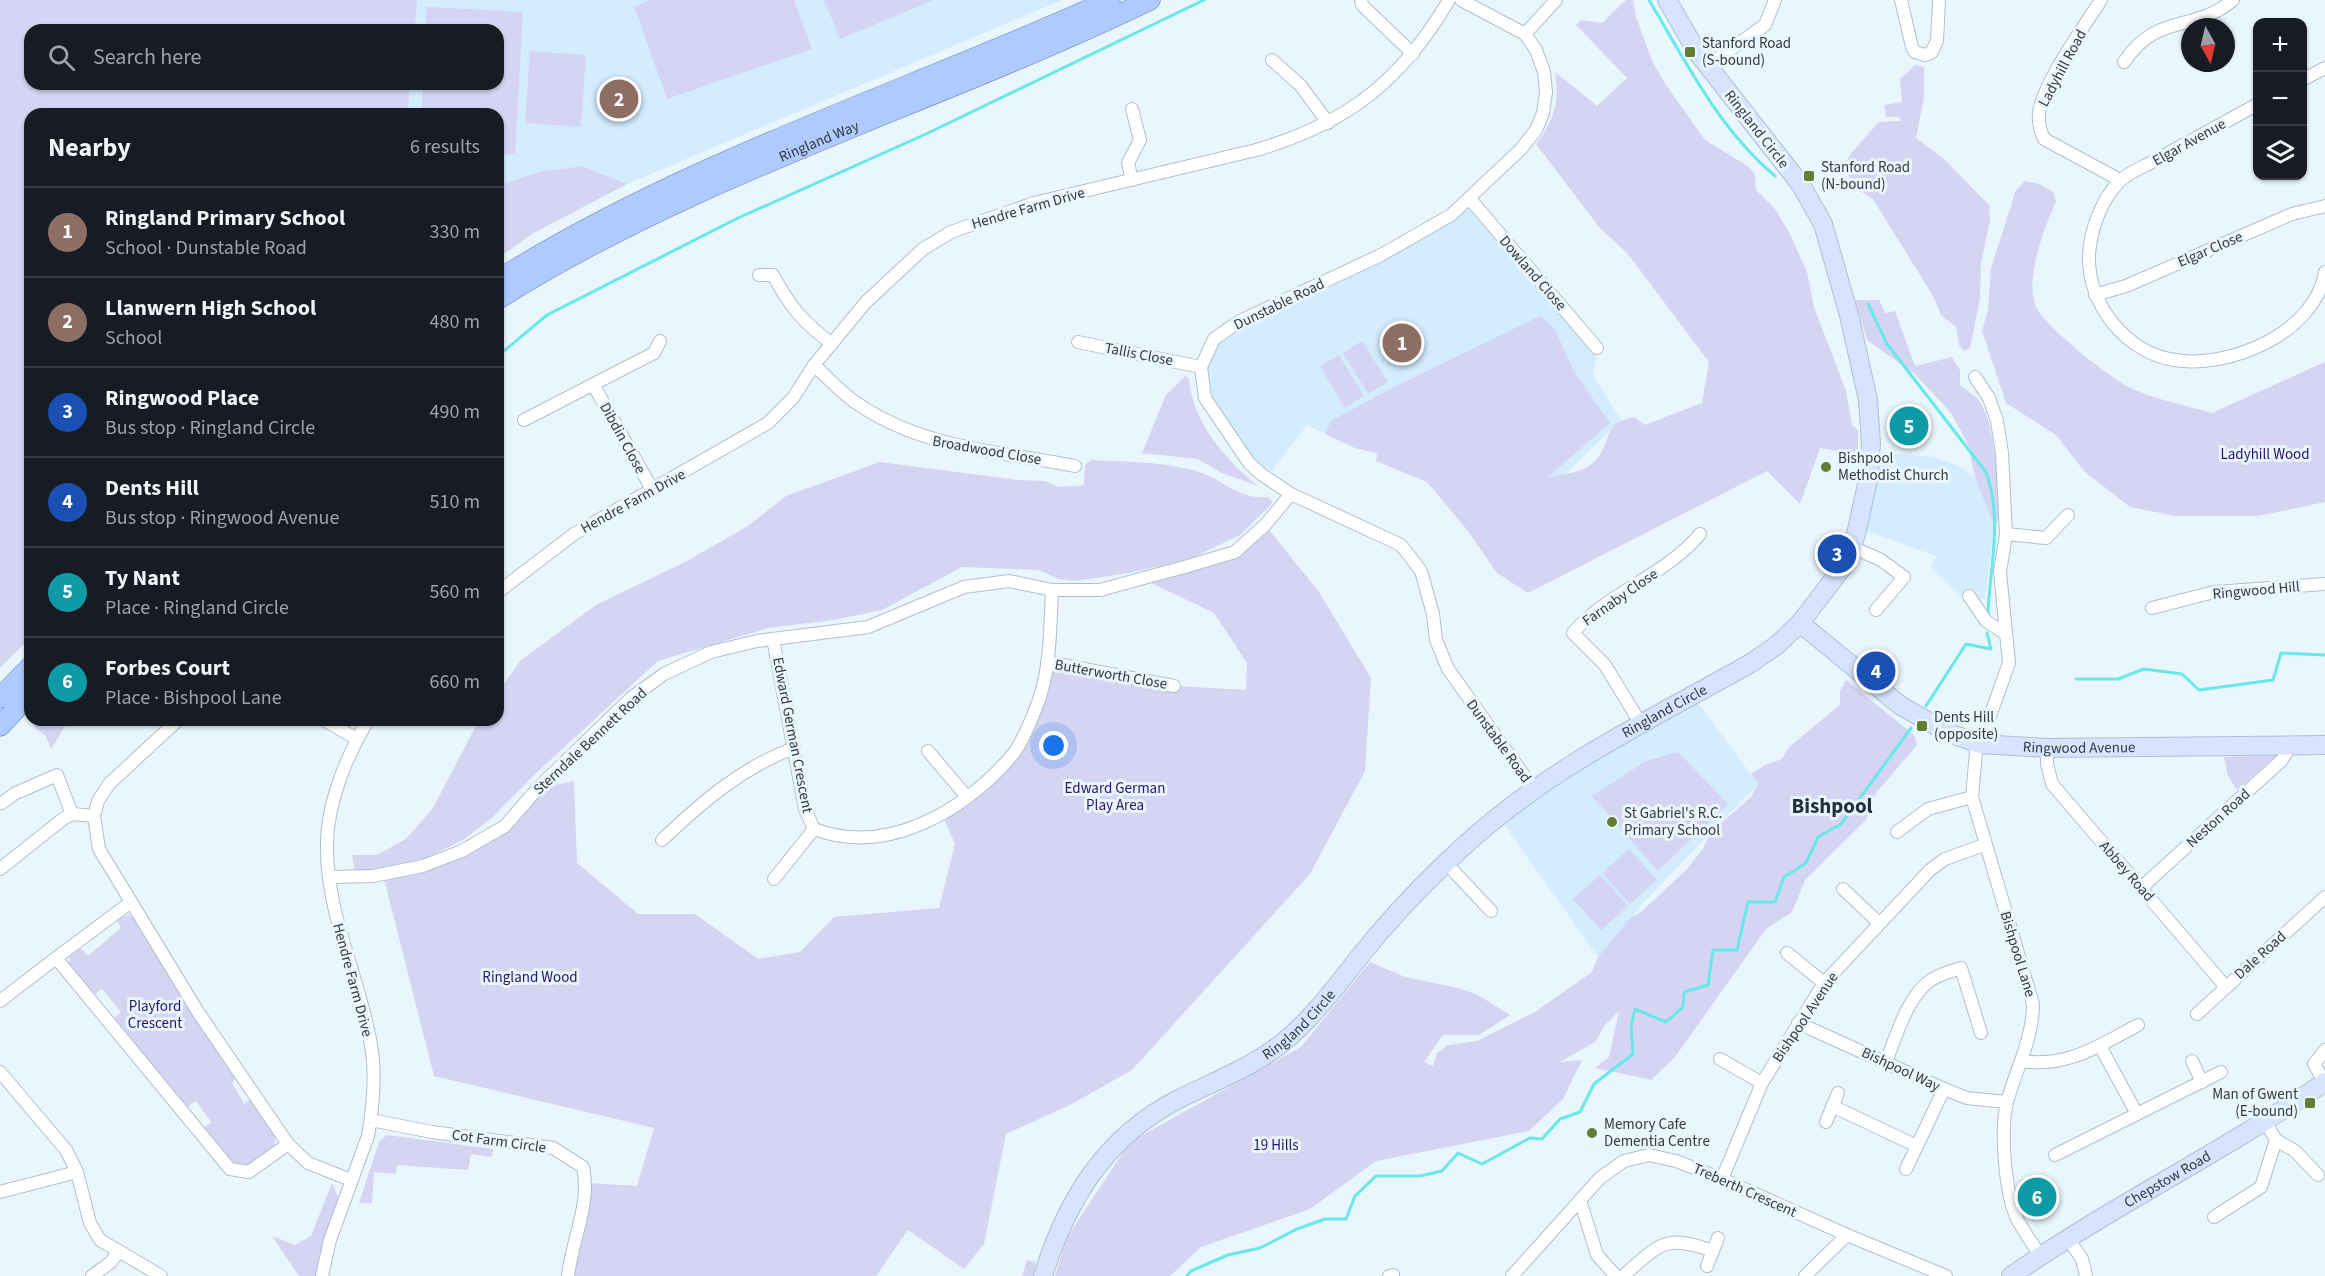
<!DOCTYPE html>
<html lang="en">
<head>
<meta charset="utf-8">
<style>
	:root { --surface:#171b24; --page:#242831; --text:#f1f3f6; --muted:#9ea1a6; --line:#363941; --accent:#1a73e8 }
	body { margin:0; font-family:"Source Sans 3",sans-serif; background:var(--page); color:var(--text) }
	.controls { position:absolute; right:18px; top:18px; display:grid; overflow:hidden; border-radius:12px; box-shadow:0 2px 4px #0004 }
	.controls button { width:54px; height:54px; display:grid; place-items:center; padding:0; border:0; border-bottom:2px solid var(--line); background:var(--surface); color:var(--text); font:30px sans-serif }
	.compass { position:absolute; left:2181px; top:18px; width:54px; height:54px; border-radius:50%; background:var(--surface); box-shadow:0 2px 4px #0004; rotate:172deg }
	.you { position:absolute; left:1054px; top:746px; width:21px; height:21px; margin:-15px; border:4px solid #fff; border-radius:50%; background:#1a73e8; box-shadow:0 0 0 9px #1a73e833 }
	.badge { display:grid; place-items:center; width:39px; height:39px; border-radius:50%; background:var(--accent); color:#fff; font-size:20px; font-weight:700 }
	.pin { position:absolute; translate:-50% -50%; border:3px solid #fff; box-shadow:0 2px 6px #0006 }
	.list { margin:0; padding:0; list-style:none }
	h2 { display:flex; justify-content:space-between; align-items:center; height:78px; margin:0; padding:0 24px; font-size:26px }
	h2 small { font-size:20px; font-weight:400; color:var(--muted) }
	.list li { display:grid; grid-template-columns:39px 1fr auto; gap:18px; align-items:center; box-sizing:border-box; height:90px; padding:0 24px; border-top:2px solid var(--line) }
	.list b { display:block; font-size:22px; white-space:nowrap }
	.list p { margin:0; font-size:20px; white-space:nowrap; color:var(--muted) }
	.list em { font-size:20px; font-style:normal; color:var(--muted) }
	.icon { flex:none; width:33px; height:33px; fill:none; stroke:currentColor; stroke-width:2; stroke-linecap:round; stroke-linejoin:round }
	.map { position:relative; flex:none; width:2325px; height:1276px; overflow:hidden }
	.search { position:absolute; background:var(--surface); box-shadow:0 2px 4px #0004; left:24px; top:24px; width:480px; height:66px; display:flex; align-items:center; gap:15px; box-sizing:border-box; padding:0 21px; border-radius:18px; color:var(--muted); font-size:22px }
	.panel { position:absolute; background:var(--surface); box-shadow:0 2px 4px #0004; left:24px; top:108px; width:480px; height:618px; border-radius:18px }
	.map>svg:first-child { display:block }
	.built { fill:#d3ecff }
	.green { fill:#d5d5f3 }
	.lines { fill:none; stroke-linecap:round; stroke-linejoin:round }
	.stream { stroke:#68e8e8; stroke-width:3 }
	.street-casing { stroke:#aec0ce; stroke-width:14 }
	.secondary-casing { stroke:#aec0ce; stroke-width:20 }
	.primary-casing { stroke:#6080bb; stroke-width:21 }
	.street { stroke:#fff; stroke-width:12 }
	.secondary { stroke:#d7e4ff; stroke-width:18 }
	.primary { stroke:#afcafe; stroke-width:20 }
	.poi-dot { fill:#617e32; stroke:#eaf6fe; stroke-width:2 }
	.labels { text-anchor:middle; stroke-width:6; stroke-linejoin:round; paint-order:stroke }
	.poi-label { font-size:15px; fill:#333a3f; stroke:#eaf6fe; text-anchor:start }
	.street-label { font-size:15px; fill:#333a3f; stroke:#eaf6fe }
	.park-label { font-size:15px; fill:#2a126d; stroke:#eaf6fe }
	.district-label { font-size:21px; font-weight:bold; fill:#22303b; stroke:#eaf6fe }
</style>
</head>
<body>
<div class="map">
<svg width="2325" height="1276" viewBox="0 0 2325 1276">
	<rect width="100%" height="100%" fill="#eaf6fe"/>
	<!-- built -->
	<g class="built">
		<path d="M417 0H1062L627 184 582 166 540 172 498 185V114H408L410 84H498V30H415Z"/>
		<path d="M1470 199 1597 348 1593 375 1621 420 1544 495 1355 448 1307 425 1266 478 1205 398V353L1214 339 1347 271Z"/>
		<path d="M1879 452 1932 457 1959 466 1975 477 1994 526 1985 599 1963 598 1931 567 1936 556 1867 531Z"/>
		<path d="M1693 696 1758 784 1644 902 1598 957 1498 816Z"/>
	</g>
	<!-- green -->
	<g class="green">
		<path d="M0 0H417L415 30H30V84H410L408 114H30V638L0 668Z"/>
		<path d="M651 0H794L812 49 667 99 634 6Z"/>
		<path d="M824 0H934L840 39Z"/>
		<path d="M1626 0H1633L1636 17 1653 63 1666 85 1705 140 1749 167 1755 175 1756 190 1775 209 1790 234 1807 272 1814 307 1846 391 1852 425 1858 430V455L1820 448 1800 504 1767 471 1528 593 1497 573 1468 531 1427 482 1376 461 1377 453 1355 448 1325 434 1331 421 1390 389 1540 316 1555 329 1573 370 1610 423 1548 477C1562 474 1582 473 1593 463 1612 446 1601 423 1634 417L1645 425 1702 403 1709 362 1628 254 1599 227 1536 144C1554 120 1560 102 1555 72L1597 106 1627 78 1576 25 1581 20 1602 23Z"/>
		<path d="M427 7 523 12 515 155 498 154V114H421L423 84H498V30H425Z"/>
		<path d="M530 51 586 55 581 127 525 123Z"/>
		<path d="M1915 65 1924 67V97L1916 138 1945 160 1989 205 1990 220 1981 263 1980 298 1970 348 1964 351 1959 345 1956 327 1941 315 1933 296 1873 199 1857 189 1843 167 1852 152 1879 122 1901 121 1899 117H1886L1884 105 1902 102 1900 79Z"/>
		<path d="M582 166 627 184 532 234 498 258V185L540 172Z"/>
		<path d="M2025 181 2039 184 2053 192 2056 201C2045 227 2024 279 2036 307 2044 326 2109 377 2129 387 2149 398 2188 406 2212 413L2325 362V502L2258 516H2176L2130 507 2084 471 2056 435 2006 403 1982 331 1988 310 1991 268 2016 190Z"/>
		<path d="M1855 300H1879L1885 313 1895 311 1915 366 1952 357 1960 370V385C1965 390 1973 394 1978 399 1996 422 1998 488 2001 517L1994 526 1975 477 1967 442 1951 413 1915 374 1867 340Z"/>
		<path d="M1362 341 1388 382 1368 394 1343 353Z"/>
		<path d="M1339 355 1364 396 1345 408 1320 366Z"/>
		<path d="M1185 376 1189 378C1192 422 1225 459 1258 486L1222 473 1198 459 1142 453 1166 395Z"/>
		<path d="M1091 460C1126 462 1165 461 1199 472 1224 480 1239 500 1268 497L1272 501 1271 505 1240 535 1190 559 1129 573 1075 581 1058 579 1039 570 962 567 882 610 833 620 768 628 658 661 533 776 493 817 463 840 429 857 379 870 355 871 352 855H377L406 839 433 808 479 720H498V693L520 661 596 605 687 561 748 526 786 496 880 462 1018 480 1045 481 1058 487 1084 485 1085 465Z"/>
		<path d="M1265 525 1319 592 1371 678 1365 771 1310 874 1132 1070 1070 1105 1006 1134 984 1244 964 1269 908 1230 876 1276H568L587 1183 637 1186 654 1128 434 1076 383 875 423 866 505 826 537 789 574 781 577 863 638 914H695L758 959 800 952 834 917 939 908 955 844 942 814 1015 752 1047 662 1174 686 1246 690 1247 663 1214 613 1141 578 1235 552Z"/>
		<path d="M1846 680 1914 735 1917 745 1876 793 1866 820 1805 880 1792 912 1766 929 1675 1057 1651 1080 1595 1068 1609 1057 1619 1011 1605 1025 1595 1042 1560 1062 1582 1060 1563 1099 1529 1131 1376 1161 1310 1209 1201 1247 1170 1276H1055L1067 1237 1130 1142 1301 1047 1370 962 1405 977 1458 988 1478 995 1510 1015 1479 1035H1443L1424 1062 1433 1066 1437 1053 1448 1045 1477 1041 1535 1012 1592 972 1598 957 1631 917 1641 912 1686 870 1703 849 1710 833 1752 796 1758 784 1751 774 1765 765 1782 759 1789 747 1840 705V691Z"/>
		<path d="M40 720H69L51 749 46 736 34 727Z"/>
		<path d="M1678 752 1728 804 1658 871 1592 796 1646 761Z"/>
		<path d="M2277 755 2237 790 2228 776 2224 757Z"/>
		<path d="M1629 849 1657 880 1630 904 1602 873Z"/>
		<path d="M1600 875 1628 906 1601 930 1573 899Z"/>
		<path d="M129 915 138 921 237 1077 232 1083 244 1104 251 1099 275 1136V1145L246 1167 236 1166 204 1128 211 1122 196 1101 187 1107 114 1018 121 1012 102 989 94 995 69 966 70 955 77 949H82L88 956 121 928 116 919Z"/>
		<path d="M387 1135 493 1149 492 1157 471 1154 468 1170 397 1165 396 1174 374 1172 372 1203H359L379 1142Z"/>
		<path d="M332 1183 340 1201 316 1276H299L272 1236 295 1245 311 1236Z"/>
		<path d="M1027 1260 1036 1262 1033 1276H1022Z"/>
	</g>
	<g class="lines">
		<!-- stream -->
		<g class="stream">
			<path d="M1649 0C1686 62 1719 129 1775 176"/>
			<path d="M1868 304 1887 344 1986 472C2003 519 1990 565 1988 613"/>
			<path d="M498 356 547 315 738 218 926 134 1204 0"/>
			<path d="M2076 679H2118L2144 669 2182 674 2199 690 2273 680 2281 653 2325 655"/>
			<path d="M1926 706 1966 644 1991 649 1987 633"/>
			<path d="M1187 1276 1191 1271 1228 1255 1260 1248 1297 1229 1325 1219H1346L1355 1196 1376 1176H1420L1442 1171 1458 1153 1482 1164 1530 1138 1542 1139 1560 1119 1580 1112 1594 1084 1633 1054 1631 1026 1635 1009 1666 1022 1683 1007 1684 992 1708 985 1713 950H1737L1748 902H1775L1784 877 1806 863 1818 837 1841 824 1911 728"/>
		</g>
		<defs>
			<g id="street">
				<path d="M1361 0 1362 5 1413 54"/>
				<path d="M1461 0 1525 34 1536 50 1544 72 1546 92 1543 113 1536 130 1521 149 1451 215 1381 255 1238 322 1214 339 1201 367 1205 398 1249 463 1261 474 1291 494 1401 545 1421 571 1433 614 1436 640 1448 669 1533 788"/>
				<path d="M1901 0 1912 47 1915 52 1925 55 1931 53 1937 41 1939 0"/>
				<path d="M2101 0C2083 28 2045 80 2039 112 2038 122 2040 130 2044 139L2120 180"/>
				<path d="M1525 34 1556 0"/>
				<path d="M1272 60 1301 86 1328 123"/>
				<path d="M2124 62C2159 11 2192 34 2233 0"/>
				<path d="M1707 66 1765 25 1775 0"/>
				<path d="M2302 80 2325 68"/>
				<path d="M2258 104C2223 123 2189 142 2154 161 2143 167 2127 173 2119 182 2101 200 2090 231 2089 256 2088 304 2125 352 2174 360 2230 369 2315 333 2325 272"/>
				<path d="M1132 109 1140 140 1128 163 1132 180"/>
				<path d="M1470 199 1597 348"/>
				<path d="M759 275H773C790 307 803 322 832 344"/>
				<path d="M2095 295 2126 286 2292 214 2325 206"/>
				<path d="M1078 342 1201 367"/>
				<path d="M814 365C828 378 841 392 855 402 922 449 999 451 1075 466"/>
				<path d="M1975 377 1989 398 1997 421 2002 453 2006 534 2000 572 2009 663 1980 744"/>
				<path d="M594 386 652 489"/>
				<path d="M524 420 654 353 660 341"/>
				<path d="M2006 534 2046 538 2068 515"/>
				<path d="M1852 547 1881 560 1904 577 1876 610"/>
				<path d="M498 592 574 534 768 423 793 398 814 365 866 302 923 249 951 232 1034 203 1256 150C1346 124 1401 82 1449 0"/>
				<path d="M1969 596 1986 621 2006 634"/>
				<path d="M2152 608 2214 592 2325 584"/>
				<path d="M773 639 805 809 814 829C888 857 966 810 1014 753 1023 741 1030 722 1036 708 1051 671 1050 629 1052 590"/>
				<path d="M1047 662 1174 686"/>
				<path d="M178 720 109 784 98 801 94 816 99 849 198 1012 288 1144 308 1163 351 1180"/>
				<path d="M324 720 357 739"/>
				<path d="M1641 724 1605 665 1573 633C1608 592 1665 576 1700 534"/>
				<path d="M2047 748V764L2052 784 2225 986"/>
				<path d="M928 751 967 797"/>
				<path d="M1976 752 1972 797 2033 1004C2033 1039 2016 1069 2007 1102 2000 1131 2005 1195 2018 1221 2025 1233 2033 1245 2041 1256"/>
				<path d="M2 803 14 794 57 775 72 814"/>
				<path d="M1897 832 1928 809 1972 797"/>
				<path d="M662 840C702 802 741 768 794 748"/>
				<path d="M1446 863 1491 911"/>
				<path d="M0 869 63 819 72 814 94 816"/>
				<path d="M330 877 373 876 423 866 462 851 505 826 537 789 631 698 664 674 711 652 757 641 868 627 964 587 1009 581 1052 590H1100L1188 566 1235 552 1265 525 1291 494"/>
				<path d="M774 879 814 829"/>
				<path d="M2142 887 2282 760 2291 745"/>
				<path d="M1843 889 1879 923"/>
				<path d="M131 902 56 958 230 1169 249 1172 288 1144"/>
				<path d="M1787 953 1824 983"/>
				<path d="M0 1001 56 958"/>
				<path d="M2197 1014 2325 897"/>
				<path d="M1798 1023 1944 1089 1967 1098 2007 1102"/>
				<path d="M2100 1046 2137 1114"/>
				<path d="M1720 1059 1762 1083"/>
				<path d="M2021 1061C2067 1068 2099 1046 2138 1025"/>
				<path d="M2192 1061 2202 1082"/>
				<path d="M1886 1062C1896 1037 1907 996 1931 980 1940 974 1951 971 1961 968L1981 1033"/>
				<path d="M0 1072 66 1150 77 1172 90 1223 100 1240 161 1276"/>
				<path d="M2325 1083 2314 1064 2325 1050"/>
				<path d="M1832 1106 1917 1146 1944 1089"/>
				<path d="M371 1120 432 1132 553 1148 583 1167C591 1205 572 1239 568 1276"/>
				<path d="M1826 1122 1838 1093"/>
				<path d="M2276 1140 2295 1151 2318 1175"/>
				<path d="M2055 1155 2221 1072"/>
				<path d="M1906 1169 1917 1146"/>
				<path d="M1722 1179 1762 1083 1824 983 1930 870 1945 859 1984 845"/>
				<path d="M0 1192 77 1172"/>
				<path d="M1580 1200 1597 1255 1616 1276"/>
				<path d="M2214 1217 2261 1187 2276 1140 2266 1123"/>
				<path d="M2067 1237 2082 1259 2086 1276"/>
				<path d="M1707 1266 1718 1238"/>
				<path d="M92 1276 111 1262 118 1252"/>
				<path d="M322 1276 330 1240 368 1136C373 1107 376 1073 371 1045 360 978 326 914 327 845 327 803 347 755 368 720"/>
				<path d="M1389 1276 1393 1275"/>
				<path d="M1512 1276 1600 1178 1624 1161 1649 1155 1676 1161 1722 1179 1847 1235 1946 1276"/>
				<path d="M1623 1276C1659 1245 1664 1233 1713 1251"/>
				<path d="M1805 1276 1847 1235"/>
			</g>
			<g id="secondary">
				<path id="s1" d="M1800 623 1901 706 1949 733 1980 744 2047 748 2325 745"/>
				<path id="s2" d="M1043 1276C1067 1199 1106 1136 1179 1099 1213 1082 1252 1067 1281 1044 1320 1013 1347 970 1380 932 1406 902 1434 873 1464 846 1548 768 1652 719 1751 663L1777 645 1800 623 1846 563 1856 534 1868 480 1871 443 1868 400 1849 315 1823 224 1801 185 1697 52 1667 0"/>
				<path id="s3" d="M2011 1276C2112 1206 2223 1152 2325 1082"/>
			</g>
			<g id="primary">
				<path d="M498 280C689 160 906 93 1110 0"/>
				<path id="s4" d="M498 299C702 171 935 104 1150 0"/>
				<path d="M0 698 30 667"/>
				<path d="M0 726 30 694"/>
			</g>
		</defs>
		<!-- street casing -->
		<use href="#street" class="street-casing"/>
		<!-- secondary casing -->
		<use href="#secondary" class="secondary-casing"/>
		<!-- primary casing -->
		<use href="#primary" class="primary-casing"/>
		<!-- street -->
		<use href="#street" class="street"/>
		<!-- secondary -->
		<use href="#secondary" class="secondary"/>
		<!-- primary -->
		<use href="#primary" class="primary"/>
	</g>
	<!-- markers -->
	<g class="poi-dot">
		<rect x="1684" y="46" width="12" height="12" rx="3"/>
		<rect x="1803" y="170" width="12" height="12" rx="3"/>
		<circle cx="1826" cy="467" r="6"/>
		<rect x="1916" y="720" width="12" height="12" rx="3"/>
		<circle cx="1612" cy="822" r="6"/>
		<rect x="2304" y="1097" width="12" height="12" rx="3"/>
		<circle cx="1592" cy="1133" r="6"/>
	</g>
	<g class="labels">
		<!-- poi labels -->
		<g class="poi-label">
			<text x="1702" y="48">Stanford Road<tspan x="1702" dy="17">(S-bound)</tspan></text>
			<text x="1821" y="172">Stanford Road<tspan x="1821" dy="17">(N-bound)</tspan></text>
			<text x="1838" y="463">Bishpool<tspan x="1838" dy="17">Methodist Church</tspan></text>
			<text x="1934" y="722">Dents Hill<tspan x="1934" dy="17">(opposite)</tspan></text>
			<text x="1624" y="818">St Gabriel's R.C.<tspan x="1624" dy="17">Primary School</tspan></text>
			<text x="2298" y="1099" text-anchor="end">Man of Gwent<tspan x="2298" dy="17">(E-bound)</tspan></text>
			<text x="1604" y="1129">Memory Cafe<tspan x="1604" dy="17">Dementia Centre</tspan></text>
		</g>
		<!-- street labels -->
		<g class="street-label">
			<text transform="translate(2062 68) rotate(-62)" y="5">Ladyhill Road</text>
			<text transform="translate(1757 129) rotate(52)" y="5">Ringland Circle</text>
			<text dy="5" stroke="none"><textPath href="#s4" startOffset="358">Ringland Way</textPath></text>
			<text transform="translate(2189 142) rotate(-29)" y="5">Elgar Avenue</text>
			<text transform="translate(1028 208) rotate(-16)" y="5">Hendre Farm Drive</text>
			<text transform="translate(2210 249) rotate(-23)" y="5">Elgar Close</text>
			<text transform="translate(1533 273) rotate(49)" y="5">Dowland Close</text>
			<text transform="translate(1279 304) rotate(-26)" y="5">Dunstable Road</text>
			<text transform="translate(1139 354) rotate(11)" y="5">Tallis Close</text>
			<text transform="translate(623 438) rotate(61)" y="5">Dibdin Close</text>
			<text transform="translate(987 450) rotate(10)" y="5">Broadwood Close</text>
			<text transform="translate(633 501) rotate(-29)" y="5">Hendre Farm Drive</text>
			<text transform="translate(2256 590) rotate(-5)" y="5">Ringwood Hill</text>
			<text transform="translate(1620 597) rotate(-35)" y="5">Farnaby Close</text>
			<text transform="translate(1111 674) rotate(10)" y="5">Butterworth Close</text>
			<text dy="5" stroke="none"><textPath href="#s2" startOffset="858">Ringland Circle</textPath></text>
			<text transform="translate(793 735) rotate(79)" y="5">Edward German Crescent</text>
			<text transform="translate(590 741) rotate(-43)" y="5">Sterndale Bennett Road</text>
			<text transform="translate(1499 741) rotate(54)" y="5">Dunstable Road</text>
			<text dy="5" stroke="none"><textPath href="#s1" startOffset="318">Ringwood Avenue</textPath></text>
			<text transform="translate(2218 818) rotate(-42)" y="5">Neston Road</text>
			<text transform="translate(2127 871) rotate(49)" y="5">Abbey Road</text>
			<text transform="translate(2018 954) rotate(73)" y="5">Bishpool Lane</text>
			<text transform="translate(2260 955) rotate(-42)" y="5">Dale Road</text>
			<text transform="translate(353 980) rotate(75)" y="5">Hendre Farm Drive</text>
			<text transform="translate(1805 1017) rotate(-56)" y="5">Bishpool Avenue</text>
			<text dy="5" stroke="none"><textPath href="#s2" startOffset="372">Ringland Circle</textPath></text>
			<text transform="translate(1901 1069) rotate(25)" y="5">Bishpool Way</text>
			<text transform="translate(499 1141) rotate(8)" y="5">Cot Farm Circle</text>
			<text dy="5" stroke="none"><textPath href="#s3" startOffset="184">Chepstow Road</textPath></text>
			<text transform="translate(1745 1190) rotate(24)" y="5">Treberth Crescent</text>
		</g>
		<!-- park labels -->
		<g class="park-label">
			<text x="2265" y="459">Ladyhill Wood</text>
			<text x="1115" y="793">Edward German<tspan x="1115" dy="17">Play Area</tspan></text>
			<text x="530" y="982">Ringland Wood</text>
			<text x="155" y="1011">Playford<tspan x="155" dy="17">Crescent</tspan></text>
			<text x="1276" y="1150">19 Hills</text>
		</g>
		<!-- district labels -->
		<g class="district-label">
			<text x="1832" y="813">Bishpool</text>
		</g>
	</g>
</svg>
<div class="controls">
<button>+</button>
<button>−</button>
<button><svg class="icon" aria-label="layers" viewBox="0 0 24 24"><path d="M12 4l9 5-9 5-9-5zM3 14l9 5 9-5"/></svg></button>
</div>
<svg class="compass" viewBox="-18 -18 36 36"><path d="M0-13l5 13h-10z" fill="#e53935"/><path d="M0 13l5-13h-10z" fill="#9ea1a6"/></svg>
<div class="you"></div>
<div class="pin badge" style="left:1402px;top:343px;background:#8d6e63">1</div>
<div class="pin badge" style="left:619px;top:99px;background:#8d6e63">2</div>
<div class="pin badge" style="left:1837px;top:554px;background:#1a4fb4">3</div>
<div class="pin badge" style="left:1876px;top:671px;background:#1a4fb4">4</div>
<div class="pin badge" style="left:1909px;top:426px;background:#0f9aa8">5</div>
<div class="pin badge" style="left:2037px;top:1197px;background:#0f9aa8">6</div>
<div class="search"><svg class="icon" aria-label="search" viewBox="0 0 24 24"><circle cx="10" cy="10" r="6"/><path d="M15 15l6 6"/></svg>Search here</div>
<section class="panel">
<h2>Nearby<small>6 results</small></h2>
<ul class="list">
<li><span class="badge" style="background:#8d6e63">1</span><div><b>Ringland Primary School</b><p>School · Dunstable Road</p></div><em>330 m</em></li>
<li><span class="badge" style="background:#8d6e63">2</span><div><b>Llanwern High School</b><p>School</p></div><em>480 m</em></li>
<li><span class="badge" style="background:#1a4fb4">3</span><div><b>Ringwood Place</b><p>Bus stop · Ringland Circle</p></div><em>490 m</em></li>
<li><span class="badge" style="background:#1a4fb4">4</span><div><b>Dents Hill</b><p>Bus stop · Ringwood Avenue</p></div><em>510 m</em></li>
<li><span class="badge" style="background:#0f9aa8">5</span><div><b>Ty Nant</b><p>Place · Ringland Circle</p></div><em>560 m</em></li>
<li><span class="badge" style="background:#0f9aa8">6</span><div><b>Forbes Court</b><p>Place · Bishpool Lane</p></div><em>660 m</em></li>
</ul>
</section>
</div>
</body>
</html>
